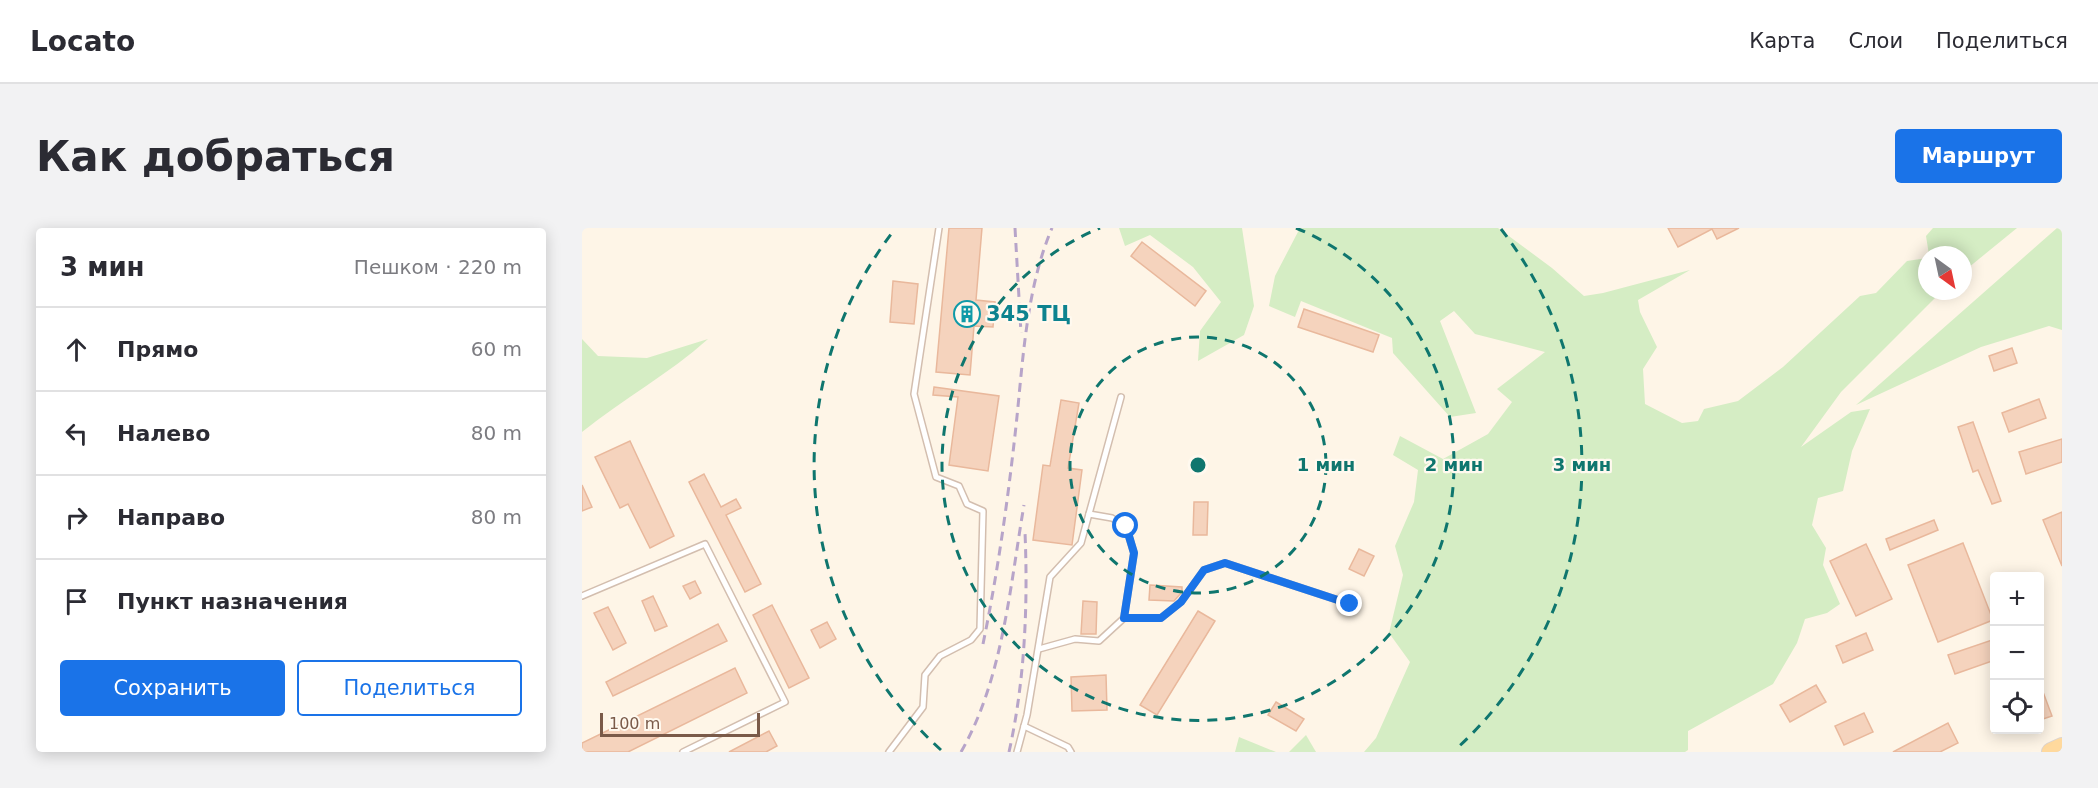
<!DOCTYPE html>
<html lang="ru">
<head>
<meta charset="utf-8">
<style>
	:root { --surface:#fff; --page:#f2f2f3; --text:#2b2b33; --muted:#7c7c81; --line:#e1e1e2; --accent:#1a73e8 }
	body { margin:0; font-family:"DejaVu Sans",sans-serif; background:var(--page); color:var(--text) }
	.controls { position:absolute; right:18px; bottom:18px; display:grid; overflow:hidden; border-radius:6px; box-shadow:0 3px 15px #0003 }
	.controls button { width:54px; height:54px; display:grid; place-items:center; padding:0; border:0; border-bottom:2px solid var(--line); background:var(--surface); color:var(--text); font:30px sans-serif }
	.compass { position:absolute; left:1336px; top:18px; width:54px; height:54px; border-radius:50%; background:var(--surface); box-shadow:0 3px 15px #0003; rotate:147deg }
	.scale { position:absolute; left:18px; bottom:15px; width:160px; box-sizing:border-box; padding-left:6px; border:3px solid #7a5a49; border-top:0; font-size:16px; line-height:21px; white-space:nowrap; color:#7a5a49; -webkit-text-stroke:4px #fff9ef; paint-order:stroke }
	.stop { position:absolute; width:18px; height:18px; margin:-14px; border:4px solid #1a73e8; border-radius:50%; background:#fff }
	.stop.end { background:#1a73e8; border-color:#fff; box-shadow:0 2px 6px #0008 }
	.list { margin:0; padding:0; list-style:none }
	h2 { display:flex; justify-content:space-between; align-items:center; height:78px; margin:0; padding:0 24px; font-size:26px }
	h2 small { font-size:20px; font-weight:400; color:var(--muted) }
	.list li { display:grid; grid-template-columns:39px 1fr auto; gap:18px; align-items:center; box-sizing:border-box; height:84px; padding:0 24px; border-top:2px solid var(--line) }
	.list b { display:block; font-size:22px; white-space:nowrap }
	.list em { font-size:20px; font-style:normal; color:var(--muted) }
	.actions { display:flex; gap:12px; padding:18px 24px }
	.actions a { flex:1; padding:14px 0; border:2px solid var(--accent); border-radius:6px; text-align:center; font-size:21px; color:var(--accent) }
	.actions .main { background:var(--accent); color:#fff }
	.icon { flex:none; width:33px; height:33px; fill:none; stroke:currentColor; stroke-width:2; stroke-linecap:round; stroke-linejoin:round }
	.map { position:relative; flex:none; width:1480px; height:524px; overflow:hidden; border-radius:6px }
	header { display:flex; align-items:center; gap:36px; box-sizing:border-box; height:84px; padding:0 30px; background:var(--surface); border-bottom:2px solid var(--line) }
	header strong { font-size:28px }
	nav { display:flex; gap:33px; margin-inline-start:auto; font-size:21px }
	.intro { display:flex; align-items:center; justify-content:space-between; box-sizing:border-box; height:144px; padding:0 36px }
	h1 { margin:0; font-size:42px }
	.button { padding:15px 27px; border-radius:6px; background:var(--accent); color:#fff; font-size:21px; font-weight:700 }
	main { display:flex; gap:36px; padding:0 36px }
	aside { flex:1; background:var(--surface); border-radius:6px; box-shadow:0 3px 15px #0003 }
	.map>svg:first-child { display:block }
	.green { fill:#d5edc4 }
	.building { fill:#f5d3bd; stroke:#e9b89c; stroke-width:1.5 }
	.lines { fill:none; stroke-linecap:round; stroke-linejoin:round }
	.service-casing { stroke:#d3beaf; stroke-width:8 }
	.primary-casing { stroke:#dcd4d0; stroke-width:20 }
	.service { stroke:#fff; stroke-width:5 }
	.primary { stroke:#ffd99d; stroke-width:18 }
	.rail { stroke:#b7a4c9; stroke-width:3; stroke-dasharray:9 6; stroke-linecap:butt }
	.route { stroke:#1a73e8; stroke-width:8 }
	.ring { fill:none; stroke:#0f766e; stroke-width:3; stroke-dasharray:10 8 }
	.labels { text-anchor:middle; stroke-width:4.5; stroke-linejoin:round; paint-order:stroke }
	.culture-label { font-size:21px; font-weight:bold; fill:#0d838f; stroke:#fff9ef; text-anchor:start }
	.centre { fill:#0f766e; stroke:#fff9ef; stroke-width:3 }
	.ring-label { font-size:18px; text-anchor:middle; font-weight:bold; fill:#0f766e; stroke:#fff9ef; stroke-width:4.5; stroke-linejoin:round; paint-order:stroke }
</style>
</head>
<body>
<header>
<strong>Locato</strong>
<nav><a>Карта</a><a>Слои</a><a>Поделиться</a></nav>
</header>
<div class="intro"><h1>Как добраться</h1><a class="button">Маршрут</a></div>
<main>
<aside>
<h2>3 мин<small>Пешком · 220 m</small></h2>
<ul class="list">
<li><svg class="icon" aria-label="ahead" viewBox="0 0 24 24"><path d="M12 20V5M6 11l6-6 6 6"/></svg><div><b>Прямо</b></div><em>60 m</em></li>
<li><svg class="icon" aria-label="left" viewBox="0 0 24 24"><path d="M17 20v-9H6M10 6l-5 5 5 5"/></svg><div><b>Налево</b></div><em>80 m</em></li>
<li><svg class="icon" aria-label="right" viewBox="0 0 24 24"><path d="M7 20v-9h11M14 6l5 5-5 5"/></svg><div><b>Направо</b></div><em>80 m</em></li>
<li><svg class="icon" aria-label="arrive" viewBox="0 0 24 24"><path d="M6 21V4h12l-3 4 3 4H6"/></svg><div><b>Пункт назначения</b></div></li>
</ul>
<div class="actions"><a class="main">Сохранить</a><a>Поделиться</a></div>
</aside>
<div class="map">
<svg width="1480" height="524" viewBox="0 0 1480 524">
	<rect width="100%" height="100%" fill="#fef5e7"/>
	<!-- green -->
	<g class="green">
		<path d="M537 0H660L672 78 662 107 616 133 618 103 639 74 611 39 568 7 543 18Z"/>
		<path d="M718 0H916L970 40 1002 68 1021 65 1108 42 1056 72 1058 84 1075 119 1061 141 1063 176 1100 195 1116 193 1122 181 1156 173 1201 139 1278 68 1294 65 1325 33 1345 30V63H1360L1259 164 1219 219 1269 184 1288 181 1270 223 1261 263 1236 270 1230 297 1244 320 1241 337 1258 376 1245 385 1223 391 1215 415 1191 456 1106 503V522L1103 524H782L794 510 828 434 807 405 821 347 813 318 832 274 836 242 811 227 818 208 861 231 906 206 930 174 915 161 963 124 893 106 872 83 858 93 894 185 868 189 811 125 810 110 719 73 713 89 687 78 693 48Z"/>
		<path d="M1351 0H1435L1381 44V27H1347L1344 8Z"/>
		<path d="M1475 0H1480V102L1467 98 1399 119 1274 177Z"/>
		<path d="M0 111 16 128 65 130 126 111C87 146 41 171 0 204Z"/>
		<path d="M724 507 734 524H707Z"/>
		<path d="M657 509 694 524H653Z"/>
	</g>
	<!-- building -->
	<g class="building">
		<path d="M367 0H400L394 72 413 74 411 99 392 98 388 147 354 144Z"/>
		<path d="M1086 0H1157L1135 11 1130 1 1096 19Z"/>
		<path d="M560 14 624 63 613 78 549 28Z"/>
		<path d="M311 53 336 56 332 96 308 94Z"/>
		<path d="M722 81 797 107 791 124 716 99Z"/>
		<path d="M1430 120 1435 135 1412 143 1407 128Z"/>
		<path d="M352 159 417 168 406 243 367 237 376 169 351 167Z"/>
		<path d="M1457 171 1464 190 1427 204 1420 185Z"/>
		<path d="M479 172 497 175 486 240 500 242 490 317 451 312 461 237 468 238Z"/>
		<path d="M1391 194 1419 273 1410 276 1396 242 1391 244 1376 199Z"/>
		<path d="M1480 211V234L1444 246 1437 224Z"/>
		<path d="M48 213 92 308 68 320 46 276 38 280 13 229Z"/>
		<path d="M122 246 139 279 154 271 159 280 144 287 179 356 163 364 107 254Z"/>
		<path d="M0 257 10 279 0 283Z"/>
		<path d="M612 274H626L625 307H611Z"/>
		<path d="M1480 284V338L1461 292Z"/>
		<path d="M1352 292 1356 302 1308 322 1304 311Z"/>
		<path d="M1381 315 1411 392 1356 414 1326 337Z"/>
		<path d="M1284 316 1310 371 1274 388 1248 333Z"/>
		<path d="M777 321 792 328 782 348 767 341Z"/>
		<path d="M113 353 119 365 108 371 101 358Z"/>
		<path d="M568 357 600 359V364L592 373 567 372Z"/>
		<path d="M71 368 85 398 73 403 60 373Z"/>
		<path d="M501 373 515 374 514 406H499Z"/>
		<path d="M190 377 227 450 207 460 171 387Z"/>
		<path d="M26 379 44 415 31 422 12 385Z"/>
		<path d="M616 383 633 393 575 487 558 477Z"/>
		<path d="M245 394 254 411 238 420 229 402Z"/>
		<path d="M136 396 145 413 31 468 24 454Z"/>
		<path d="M1284 405 1291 422 1261 435 1254 418Z"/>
		<path d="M1413 411V432L1373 446 1366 427Z"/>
		<path d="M153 440 165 465 46 524H0V515Z"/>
		<path d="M524 447 525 482 490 483 489 449Z"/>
		<path d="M1458 456 1470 488 1458 492Z"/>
		<path d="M1234 457 1244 474 1208 494 1198 477Z"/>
		<path d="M694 474 722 491 714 503 686 487Z"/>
		<path d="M1282 485 1291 504 1262 517 1253 498Z"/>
		<path d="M1366 495 1376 515 1358 524H1311Z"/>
		<path d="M187 503 195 518 184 524H147Z"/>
	</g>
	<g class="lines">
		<defs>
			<g id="service">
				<path d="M0 368 123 316 203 474 101 524"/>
				<path d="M542 390H579L599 374 622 342 643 335 768 376"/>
				<path d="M457 421 493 411 517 413 542 390 552 325 544 299 530 290 507 286"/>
				<path d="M442 498 486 519 489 524"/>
				<path d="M307 524 341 479 343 447 358 428 389 412 398 401 401 283 385 276 377 258 354 249 332 166 357 0"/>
				<path d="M435 524 445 487 468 349 499 315 539 169"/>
			</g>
			<path id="primary" d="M1469 524 1480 519"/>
		</defs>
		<!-- service casing -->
		<use href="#service" class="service-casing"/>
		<!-- primary casing -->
		<use href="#primary" class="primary-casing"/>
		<!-- service -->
		<use href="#service" class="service"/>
		<!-- primary -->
		<use href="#primary" class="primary"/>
		<!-- rail -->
		<g class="rail">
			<path d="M433 0 439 105"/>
			<path d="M401 416C416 343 426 271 434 198 441 133 444 61 470 0"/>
			<path d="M379 524C421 451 428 358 442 277"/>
			<path d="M427 524C443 452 446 377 443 304"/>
		</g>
	</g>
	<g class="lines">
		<!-- route -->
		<path class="route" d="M544 298 552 325 542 390H579L599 374 622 342 643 335 768 376"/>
	</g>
	<!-- distance rings -->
	<g class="ring">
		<circle cx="616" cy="237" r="128"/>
		<path d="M714 0A256 256 0 1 1 518 0"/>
		<path d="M359 522A384 384 0 0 1 313 1M919 1A384 384 0 0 1 873 522"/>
	</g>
	<!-- icons -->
	<defs>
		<symbol id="building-ring" viewBox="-11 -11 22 22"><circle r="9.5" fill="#fff9ef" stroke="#0f9aa8" stroke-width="1.5"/><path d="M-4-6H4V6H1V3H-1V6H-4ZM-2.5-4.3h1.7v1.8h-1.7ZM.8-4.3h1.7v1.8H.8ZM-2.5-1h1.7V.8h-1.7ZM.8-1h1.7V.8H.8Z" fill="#0f9aa8"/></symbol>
	</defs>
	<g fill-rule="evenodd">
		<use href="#building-ring" x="370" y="71" width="30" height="30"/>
	</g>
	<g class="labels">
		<!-- culture labels -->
		<g class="culture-label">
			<text x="404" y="93">345 ТЦ</text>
		</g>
	</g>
	<circle cx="616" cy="237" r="9" class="centre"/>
	<g class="ring-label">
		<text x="744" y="243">1 мин</text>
		<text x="872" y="243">2 мин</text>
		<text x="1000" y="243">3 мин</text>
	</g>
</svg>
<div class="controls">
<button>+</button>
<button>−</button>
<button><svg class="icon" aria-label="locate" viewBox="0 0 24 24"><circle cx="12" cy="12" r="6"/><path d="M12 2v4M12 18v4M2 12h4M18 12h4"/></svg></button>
</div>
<svg class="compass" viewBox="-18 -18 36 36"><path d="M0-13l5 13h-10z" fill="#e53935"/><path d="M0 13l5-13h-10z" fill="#7c7c81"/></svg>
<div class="scale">100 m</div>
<div class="stop" style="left:544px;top:298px"></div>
<div class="stop end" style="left:768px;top:376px"></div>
</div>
</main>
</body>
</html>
